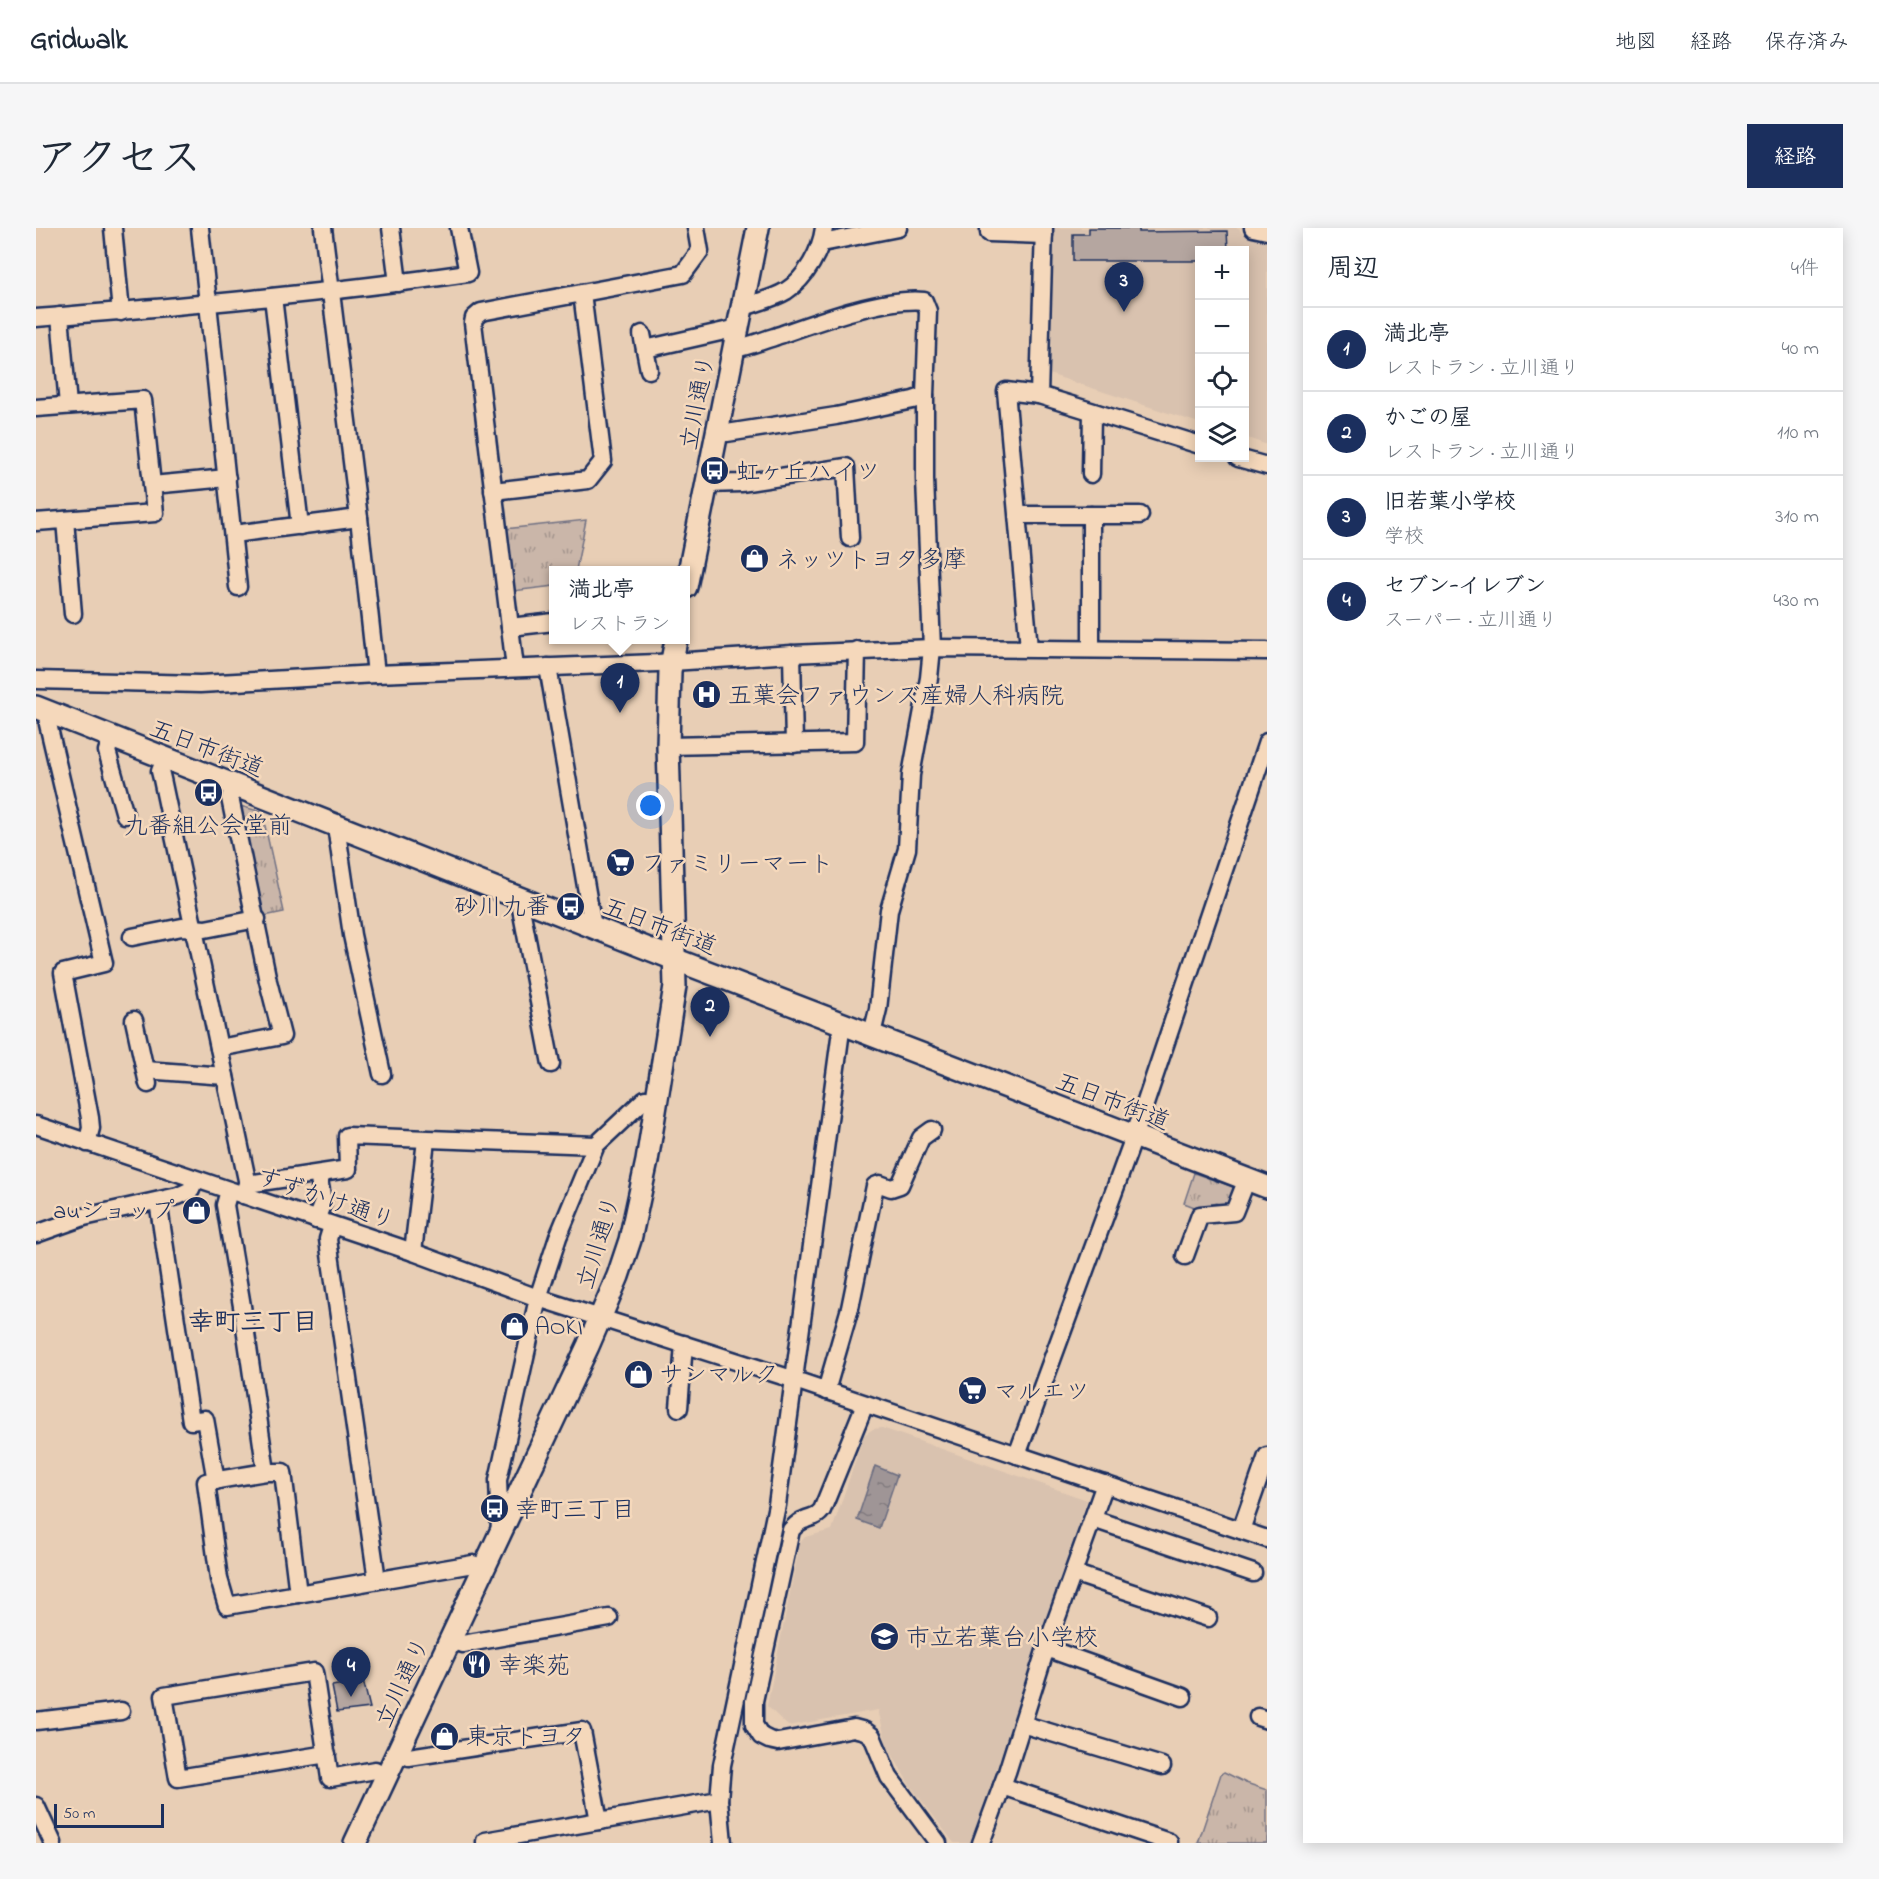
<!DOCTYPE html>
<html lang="ja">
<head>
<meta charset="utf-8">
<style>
	:root { --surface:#fff; --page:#f6f6f7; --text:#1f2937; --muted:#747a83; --line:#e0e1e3; --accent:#1b2f5e }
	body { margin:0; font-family:"Indie Flower","Klee One",sans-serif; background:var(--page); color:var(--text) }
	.controls { position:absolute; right:18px; top:18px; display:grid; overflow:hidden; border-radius:0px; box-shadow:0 3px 15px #0003 }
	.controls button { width:54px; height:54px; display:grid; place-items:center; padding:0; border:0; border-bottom:2px solid var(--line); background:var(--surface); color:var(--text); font:30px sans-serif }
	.scale { position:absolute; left:18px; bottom:15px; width:110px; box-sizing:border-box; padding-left:6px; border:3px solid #1b2f5e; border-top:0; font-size:16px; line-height:21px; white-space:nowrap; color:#1b2f5e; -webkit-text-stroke:4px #f5d8bb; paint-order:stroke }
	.you { position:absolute; left:615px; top:578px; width:21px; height:21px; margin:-15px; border:4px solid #fff; border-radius:50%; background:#1a73e8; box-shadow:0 0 0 9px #1a73e833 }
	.badge { display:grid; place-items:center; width:39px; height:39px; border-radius:50%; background:var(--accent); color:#fff; font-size:20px; font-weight:700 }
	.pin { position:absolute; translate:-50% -50px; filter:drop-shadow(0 2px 3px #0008) }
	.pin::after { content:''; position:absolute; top:32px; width:21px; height:18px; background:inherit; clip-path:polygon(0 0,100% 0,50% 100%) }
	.popup { position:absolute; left:513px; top:338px; width:141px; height:78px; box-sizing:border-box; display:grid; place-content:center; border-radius:0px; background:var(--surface); filter:drop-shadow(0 2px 4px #0005); font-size:20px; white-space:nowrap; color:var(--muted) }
	.popup b { font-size:22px; color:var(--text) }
	.popup::after { content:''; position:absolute; left:50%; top:100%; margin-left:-12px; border:12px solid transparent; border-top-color:var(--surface) }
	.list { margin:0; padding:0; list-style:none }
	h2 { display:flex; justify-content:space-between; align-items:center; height:78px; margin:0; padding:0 24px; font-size:26px }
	h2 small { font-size:20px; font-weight:400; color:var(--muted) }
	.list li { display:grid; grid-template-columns:39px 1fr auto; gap:18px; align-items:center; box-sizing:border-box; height:84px; padding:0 24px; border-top:2px solid var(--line) }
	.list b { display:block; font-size:22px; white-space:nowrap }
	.list p { margin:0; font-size:20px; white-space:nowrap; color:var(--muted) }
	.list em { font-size:20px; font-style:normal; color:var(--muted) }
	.icon { flex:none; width:33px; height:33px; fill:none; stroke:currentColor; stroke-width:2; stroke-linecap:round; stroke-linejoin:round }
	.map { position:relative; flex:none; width:1231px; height:1615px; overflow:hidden; border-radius:0px }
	header { display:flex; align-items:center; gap:36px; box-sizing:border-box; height:84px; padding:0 30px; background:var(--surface); border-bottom:2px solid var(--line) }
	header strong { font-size:28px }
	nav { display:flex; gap:33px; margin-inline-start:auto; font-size:21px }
	.intro { display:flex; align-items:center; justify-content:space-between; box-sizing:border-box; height:144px; padding:0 36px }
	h1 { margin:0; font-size:42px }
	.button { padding:15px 27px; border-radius:0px; background:var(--accent); color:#fff; font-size:21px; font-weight:700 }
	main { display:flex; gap:36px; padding:0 36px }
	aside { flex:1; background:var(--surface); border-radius:0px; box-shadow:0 3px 15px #0003 }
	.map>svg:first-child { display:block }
	.built { fill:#d9c2af }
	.park { fill:url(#park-tufts); stroke:#727284; stroke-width:1.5 }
	.water { fill:url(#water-ripples); stroke:#6a6c80; stroke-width:1.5 }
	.building { fill:#b5a6a0; stroke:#1b2f5e; stroke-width:1.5 }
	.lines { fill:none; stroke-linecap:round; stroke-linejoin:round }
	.minor-casing { stroke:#1b2f5e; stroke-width:21 }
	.major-casing { stroke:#1b2f5e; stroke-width:26 }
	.minor { stroke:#f5d8bb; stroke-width:16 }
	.major { stroke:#f5d8bb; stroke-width:21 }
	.labels { text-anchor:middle; stroke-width:5; stroke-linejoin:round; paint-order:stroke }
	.street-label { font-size:24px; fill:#1b2f5e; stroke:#f5d8bb }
	.poi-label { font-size:24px; fill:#1b2f5e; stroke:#f5d8bb; text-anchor:start }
	.neighbourhood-label { font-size:26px; font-weight:bold; fill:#1b2f5e; stroke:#f5d8bb }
</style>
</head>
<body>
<header>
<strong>Gridwalk</strong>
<nav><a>地図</a><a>経路</a><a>保存済み</a></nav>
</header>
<div class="intro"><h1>アクセス</h1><a class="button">経路</a></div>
<main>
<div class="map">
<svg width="1231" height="1615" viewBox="0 0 1231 1615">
	<defs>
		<pattern id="park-tufts" width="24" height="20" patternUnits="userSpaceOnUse" patternTransform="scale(1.5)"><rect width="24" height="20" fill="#cab6a9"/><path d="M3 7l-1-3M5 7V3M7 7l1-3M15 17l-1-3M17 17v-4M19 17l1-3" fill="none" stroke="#a3948d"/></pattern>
		<pattern id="water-ripples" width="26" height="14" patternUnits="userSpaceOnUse" patternTransform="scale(1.5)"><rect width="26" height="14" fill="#9f9596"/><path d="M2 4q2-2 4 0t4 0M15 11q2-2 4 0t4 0" fill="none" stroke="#817a7e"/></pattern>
	</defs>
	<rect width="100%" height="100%" fill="#e8ceb5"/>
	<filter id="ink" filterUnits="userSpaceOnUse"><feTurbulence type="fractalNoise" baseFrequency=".0167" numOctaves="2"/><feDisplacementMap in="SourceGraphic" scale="12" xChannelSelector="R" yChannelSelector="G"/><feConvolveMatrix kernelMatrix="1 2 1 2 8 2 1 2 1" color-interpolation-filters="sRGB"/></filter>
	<g filter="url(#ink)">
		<!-- built -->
		<g class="built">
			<path d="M1014 0H1203L1206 5 1231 12V217L1209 209 1208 22H1164L1163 195 1010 145Z"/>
			<path d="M846 1200 1051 1272 935 1615H918L873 1556 851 1517 842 1482 752 1498 731 1478 764 1315 769 1309 796 1302 828 1207 837 1201Z"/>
		</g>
		<!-- park -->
		<g class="park">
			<path d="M550 292 540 342H518V358L477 363 469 301Z"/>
			<path d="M204 578 226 584 248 684 228 688Z"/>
			<path d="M1158 945 1198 959 1200 962 1195 976 1187 978 1180 975 1161 980 1148 975Z"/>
			<path d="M1188 1544 1210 1555 1231 1562V1615H1162L1185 1546Z"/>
		</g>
		<!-- water -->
		<path class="water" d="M839 1238 861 1247 843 1300 821 1292Z"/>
		<!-- building -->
		<g class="building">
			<path d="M1053 0H1103V4L1191 3 1192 22H1164V33H1037V6H1053Z"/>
			<path d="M574 447H587L588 458H575Z"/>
			<path d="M327 1452 334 1480 301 1484 296 1458Z"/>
		</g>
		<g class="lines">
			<defs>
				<g id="minor">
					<path d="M77 0 85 84"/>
					<path d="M164 0 202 359"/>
					<path d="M287 0 323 290 340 446"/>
					<path d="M355 0 362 55"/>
					<path d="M953 0V5L1008 7"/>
					<path d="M1217 0 1231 3"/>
					<path d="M786 15 862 0"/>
					<path d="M237 69 264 298"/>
					<path d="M706 80C720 74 737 71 750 63 770 50 785 23 788 0"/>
					<path d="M24 88 32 177"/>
					<path d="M0 90C145 78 289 66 432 45L423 0"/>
					<path d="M606 106 613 142"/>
					<path d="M609 121 702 100"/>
					<path d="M697 121C711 119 725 113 738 109 778 95 847 69 888 73L892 83 889 168V251L896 420 893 450 875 547 871 621 853 682 842 781 836 806"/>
					<path d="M1003 167 1008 0"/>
					<path d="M0 180 107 172 119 285 0 294"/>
					<path d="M682 203 691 205 800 188 877 172 889 168"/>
					<path d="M1202 230 1231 238"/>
					<path d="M1055 246 1056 184"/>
					<path d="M671 256 705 255 810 239 814 310"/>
					<path d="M116 257 191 250"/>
					<path d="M457 263 552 252 567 233 546 65"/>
					<path d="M982 287H1104"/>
					<path d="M1055 287V420"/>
					<path d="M29 292 37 386"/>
					<path d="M197 306 323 290"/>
					<path d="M474 399 518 394"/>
					<path d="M993 420 970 163 1003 167 1164 217"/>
					<path d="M756 426 758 516"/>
					<path d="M512 439 557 699"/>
					<path d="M479 440 437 95 438 90 445 84 647 46 664 23 660 0"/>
					<path d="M0 452 164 456 340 446 621 435 756 426 896 420 1231 423"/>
					<path d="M17 486 12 496 68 735 27 745 54 890 55 900 51 915"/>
					<path d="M76 510 71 523 89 587"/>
					<path d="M632 518 819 514 821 422"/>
					<path d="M129 531 124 543 126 551 211 952V956L207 967"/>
					<path d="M300 598 316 707 346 846"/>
					<path d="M483 670 515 836"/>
					<path d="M96 709 146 699 169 701 221 691"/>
					<path d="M98 792 112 856"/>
					<path d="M183 820 246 808 232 753 194 570 198 557"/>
					<path d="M109 842 189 848"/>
					<path d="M0 897 377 1024 502 1070 756 1151 1231 1311"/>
					<path d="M211 956 312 941 311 908 560 917"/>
					<path d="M193 963 189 977 206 1078 230 1244H247L262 1366"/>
					<path d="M122 973 155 1193 169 1191 180 1253"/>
					<path d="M280 992 287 974 282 946"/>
					<path d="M296 998 292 1011 293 1019 341 1352"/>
					<path d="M0 1006 48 989 142 968 155 962 158 952"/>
					<path d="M377 1024 390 912"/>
					<path d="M1149 1028 1164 987 1198 984 1211 951"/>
					<path d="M790 1163 814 1080 839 958 844 956 855 960 864 957 885 910 896 902"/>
					<path d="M829 1176 786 1282C780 1290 776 1288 768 1292 762 1294 759 1298 755 1302L718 1473V1497L725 1508 733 1512 742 1514 818 1500 829 1503 836 1508 853 1549 902 1615"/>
					<path d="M643 1180 648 1116"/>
					<path d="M981 1227 1098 909 1231 514"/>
					<path d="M230 1244 170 1254 183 1351 191 1378 437 1336 448 1341"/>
					<path d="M1057 1291 1217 1345"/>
					<path d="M1205 1302 1231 1228"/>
					<path d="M464 1304 462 1252 502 1070 522 1009 560 917 609 871 621 872"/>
					<path d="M1037 1345 1172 1390"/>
					<path d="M414 1413 427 1416 573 1390"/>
					<path d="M1010 1420 1147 1469"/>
					<path d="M1222 1489 1231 1492"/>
					<path d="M0 1493 85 1483"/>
					<path d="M986 1496 1126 1538"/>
					<path d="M361 1524 373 1529 546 1503 563 1593"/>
					<path d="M291 1526 142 1550 128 1468 278 1444 294 1550 339 1542 350 1548"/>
					<path d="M966 1558 1133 1614"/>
					<path d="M0 1578 17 1615"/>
					<path d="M449 1615V1613L683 1572"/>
					<path d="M687 1615 683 1572 686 1537 741 1277 806 795"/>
					<path d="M945 1615 971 1544 1010 1420 1069 1256"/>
				</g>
				<g id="major">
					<path d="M650 359 722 0"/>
					<path d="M0 479 638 731 1231 959"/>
					<path d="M319 1615 552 1118 582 1048 594 1012 611 933 639 758 632 518 634 443 640 412"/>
				</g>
			</defs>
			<!-- minor casing -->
			<use href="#minor" class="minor-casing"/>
			<!-- major casing -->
			<use href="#major" class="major-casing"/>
			<!-- minor -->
			<use href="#minor" class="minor"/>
			<!-- major -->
			<use href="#major" class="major"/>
		</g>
	</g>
	<!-- icons -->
	<defs>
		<symbol id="bus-disc" viewBox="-11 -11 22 22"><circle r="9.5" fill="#1b2f5e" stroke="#f5d8bb"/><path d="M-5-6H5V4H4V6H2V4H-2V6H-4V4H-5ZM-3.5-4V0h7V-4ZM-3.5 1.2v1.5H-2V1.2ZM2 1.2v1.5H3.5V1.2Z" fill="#fff"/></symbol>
		<symbol id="shop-disc" viewBox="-11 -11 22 22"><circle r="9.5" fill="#1b2f5e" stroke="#f5d8bb"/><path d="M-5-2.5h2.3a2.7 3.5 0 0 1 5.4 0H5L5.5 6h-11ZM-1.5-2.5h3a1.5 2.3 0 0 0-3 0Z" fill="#fff"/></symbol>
		<symbol id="hospital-disc" viewBox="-11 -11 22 22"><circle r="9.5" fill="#1b2f5e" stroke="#f5d8bb"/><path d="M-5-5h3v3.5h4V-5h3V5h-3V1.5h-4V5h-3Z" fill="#fff"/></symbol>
		<symbol id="supermarket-disc" viewBox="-11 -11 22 22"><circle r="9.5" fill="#1b2f5e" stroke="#f5d8bb"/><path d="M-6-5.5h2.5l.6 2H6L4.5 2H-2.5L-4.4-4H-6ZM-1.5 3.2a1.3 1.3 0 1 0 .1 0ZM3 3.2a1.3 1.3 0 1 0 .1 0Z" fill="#fff"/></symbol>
		<symbol id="school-disc" viewBox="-11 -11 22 22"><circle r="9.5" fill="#1b2f5e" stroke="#f5d8bb"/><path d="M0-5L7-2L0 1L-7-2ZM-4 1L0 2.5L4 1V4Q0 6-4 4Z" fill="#fff"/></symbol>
		<symbol id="restaurant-disc" viewBox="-11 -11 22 22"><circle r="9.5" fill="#1b2f5e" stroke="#f5d8bb"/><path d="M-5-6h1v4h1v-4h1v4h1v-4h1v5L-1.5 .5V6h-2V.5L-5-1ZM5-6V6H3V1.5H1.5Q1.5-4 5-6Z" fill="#fff"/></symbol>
	</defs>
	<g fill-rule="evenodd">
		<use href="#bus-disc" x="662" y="226" width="33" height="33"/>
		<use href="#shop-disc" x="702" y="314" width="33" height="33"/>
		<use href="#hospital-disc" x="654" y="450" width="33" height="33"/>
		<use href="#bus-disc" x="156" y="548" width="33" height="33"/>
		<use href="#supermarket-disc" x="568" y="618" width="33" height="33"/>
		<use href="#bus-disc" x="518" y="662" width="33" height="33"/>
		<use href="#shop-disc" x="144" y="966" width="33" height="33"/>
		<use href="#shop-disc" x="462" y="1082" width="33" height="33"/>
		<use href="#shop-disc" x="586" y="1130" width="33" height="33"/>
		<use href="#supermarket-disc" x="920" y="1146" width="33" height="33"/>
		<use href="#bus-disc" x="442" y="1264" width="33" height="33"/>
		<use href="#school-disc" x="832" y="1392" width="33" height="33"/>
		<use href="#restaurant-disc" x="424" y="1420" width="33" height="33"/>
		<use href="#shop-disc" x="392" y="1492" width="33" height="33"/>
	</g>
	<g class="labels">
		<!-- street labels -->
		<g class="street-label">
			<text transform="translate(661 174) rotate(-79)" y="8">立川通り</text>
			<text transform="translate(171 520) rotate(21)" y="8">五日市街道</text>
			<text transform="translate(624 698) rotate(21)" y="8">五日市街道</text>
			<text transform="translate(1077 873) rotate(21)" y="8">五日市街道</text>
			<text transform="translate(290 970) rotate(19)" y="8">すずかけ通り</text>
			<text transform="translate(562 1014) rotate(-73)" y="8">立川通り</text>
			<text transform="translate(366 1454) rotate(-65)" y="8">立川通り</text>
		</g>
		<!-- poi labels -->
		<g class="poi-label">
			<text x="700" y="251">虹ヶ丘ハイツ</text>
			<text x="740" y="339">ネッツトヨタ多摩</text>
			<text x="692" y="475">五葉会ファウンズ産婦人科病院</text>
			<text x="172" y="605" text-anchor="middle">九番組公会堂前</text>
			<text x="605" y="643">ファミリーマート</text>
			<text x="514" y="686" text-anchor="end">砂川九番</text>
			<text x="139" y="990" text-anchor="end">auショップ</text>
			<text x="499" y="1106">AOKI</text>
			<text x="623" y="1154">サンマルク</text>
			<text x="958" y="1171">マルエツ</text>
			<text x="479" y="1289">幸町三丁目</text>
			<text x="870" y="1417">市立若葉台小学校</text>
			<text x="462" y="1445">幸楽苑</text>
			<text x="430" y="1516">東京トヨタ</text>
		</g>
		<!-- neighbourhood labels -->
		<g class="neighbourhood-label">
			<text x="217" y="1102">幸町三丁目</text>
		</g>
	</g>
</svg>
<div class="controls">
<button>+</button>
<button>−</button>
<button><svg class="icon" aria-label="locate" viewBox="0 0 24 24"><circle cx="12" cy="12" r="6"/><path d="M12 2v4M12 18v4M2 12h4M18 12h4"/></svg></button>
<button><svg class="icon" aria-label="layers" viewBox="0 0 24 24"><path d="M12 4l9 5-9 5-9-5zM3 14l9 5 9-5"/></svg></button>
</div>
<div class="scale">50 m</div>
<div class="you"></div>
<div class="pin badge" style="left:584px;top:485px">1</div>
<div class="popup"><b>満北亭</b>レストラン</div>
<div class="pin badge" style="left:674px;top:809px">2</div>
<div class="pin badge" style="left:1088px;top:84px">3</div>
<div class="pin badge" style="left:315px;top:1469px">4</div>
</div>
<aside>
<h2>周辺<small>4件</small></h2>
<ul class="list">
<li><span class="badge">1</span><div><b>満北亭</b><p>レストラン · 立川通り</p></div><em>40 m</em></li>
<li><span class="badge">2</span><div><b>かごの屋</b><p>レストラン · 立川通り</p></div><em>110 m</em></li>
<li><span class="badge">3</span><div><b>旧若葉小学校</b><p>学校</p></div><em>310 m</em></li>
<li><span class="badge">4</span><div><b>セブン-イレブン</b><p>スーパー · 立川通り</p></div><em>430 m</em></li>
</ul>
</aside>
</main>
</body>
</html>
